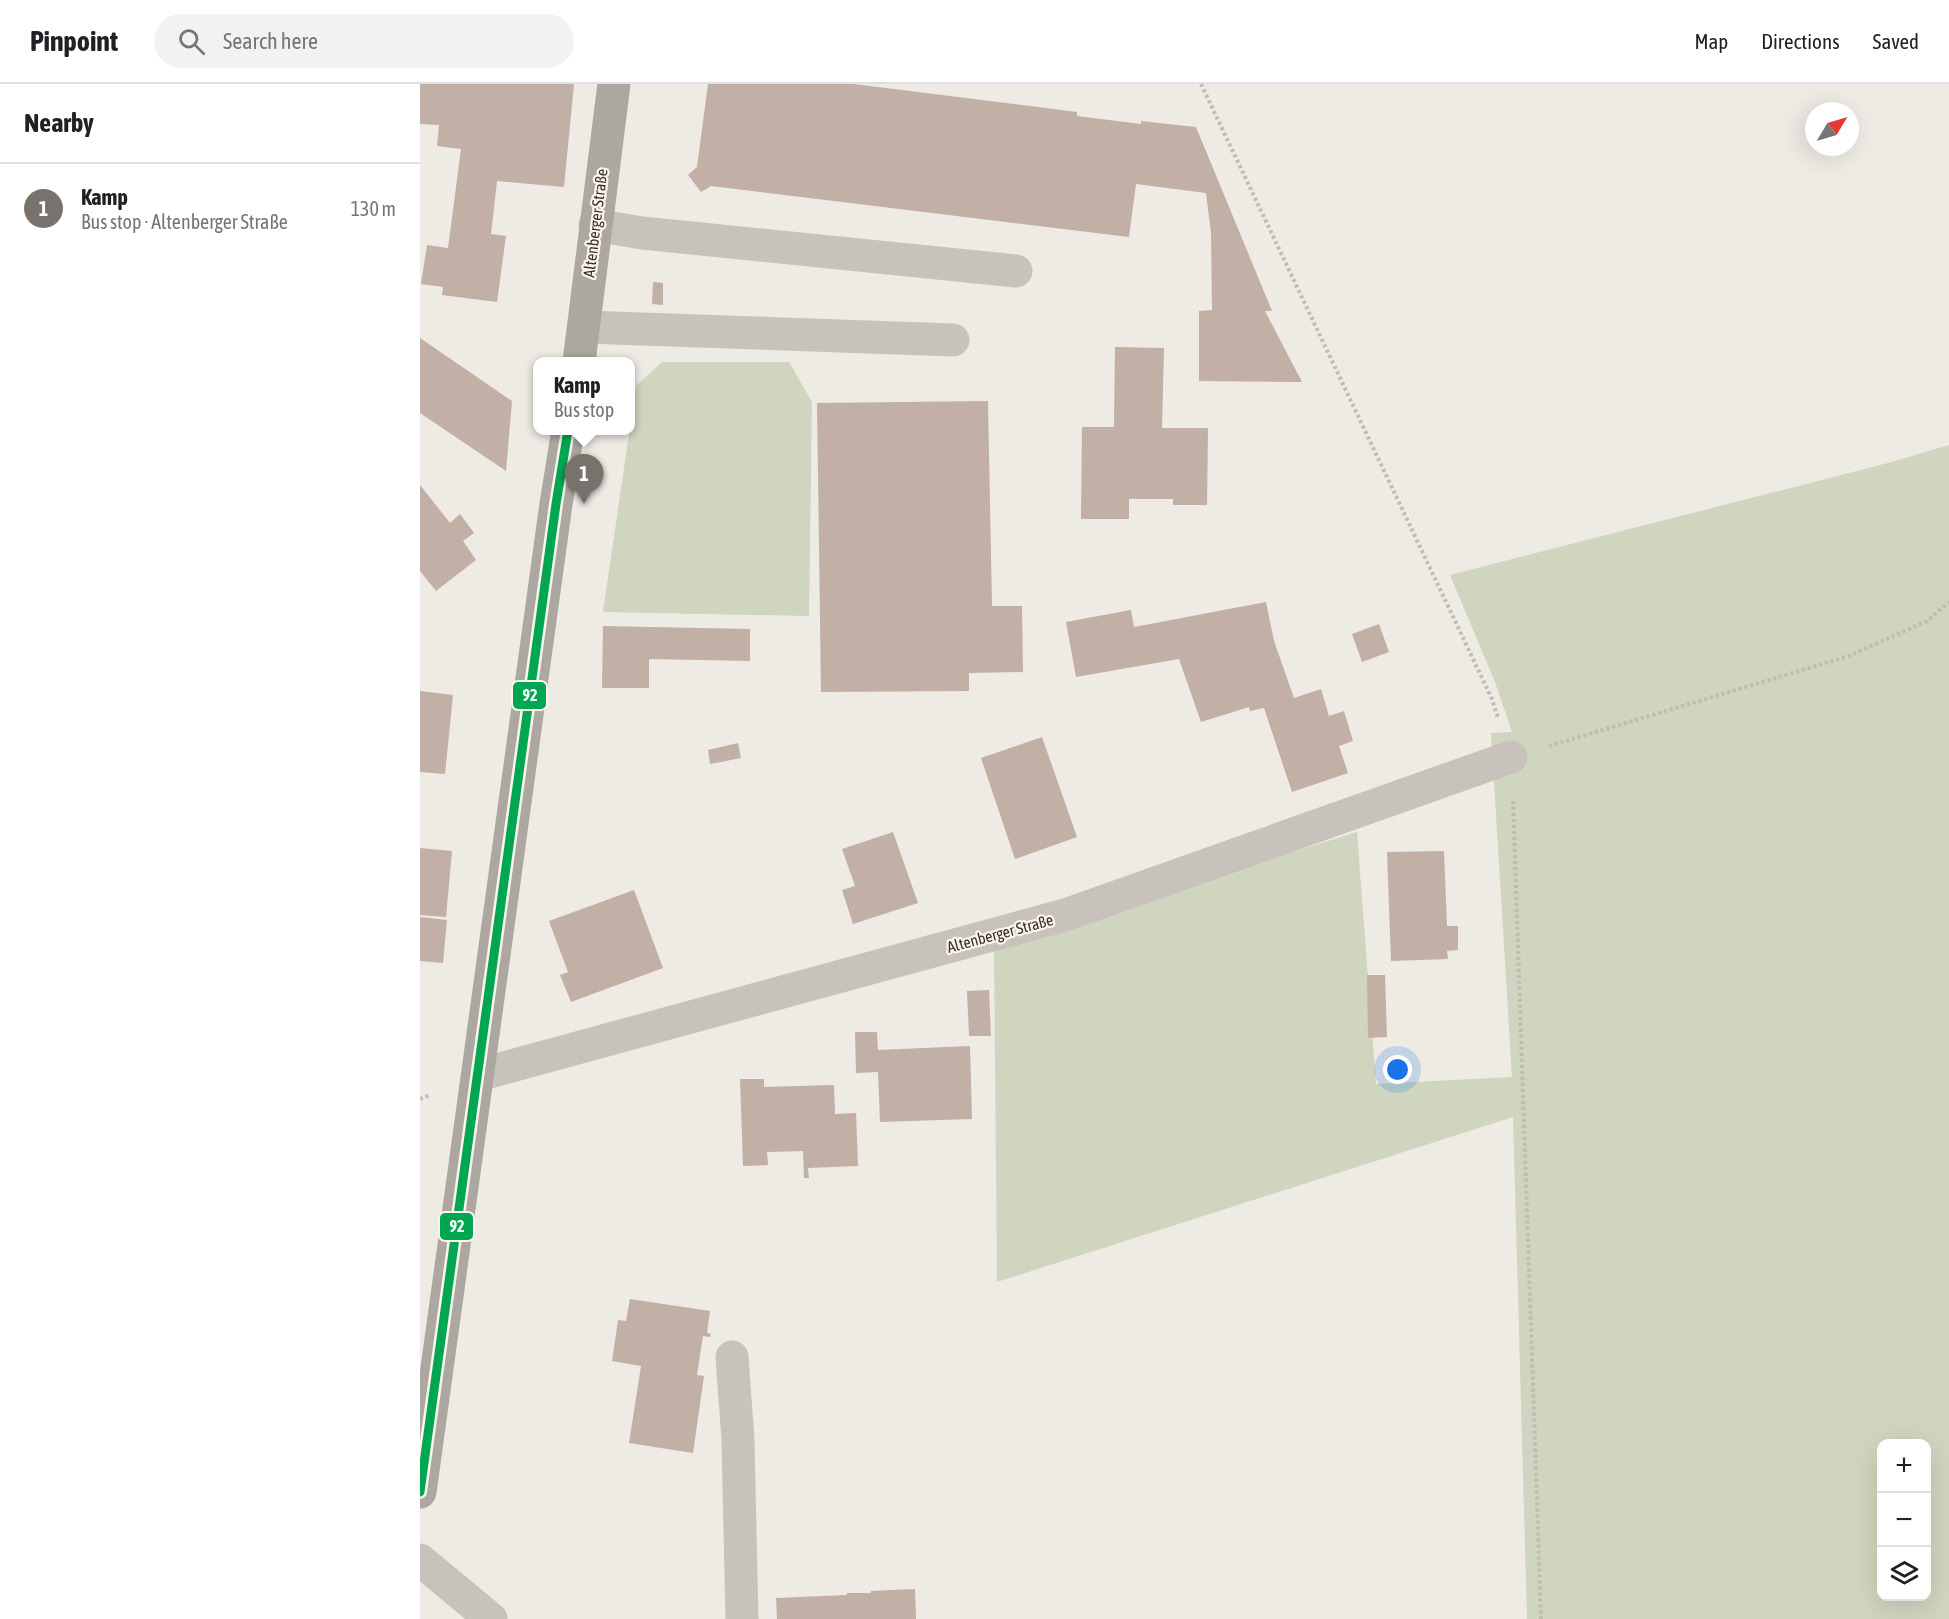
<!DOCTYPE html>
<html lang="en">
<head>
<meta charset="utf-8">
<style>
	:root { --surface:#fff; --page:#f2f2f2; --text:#202124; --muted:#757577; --line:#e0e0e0; --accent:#79716b }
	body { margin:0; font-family:"Asap Condensed",sans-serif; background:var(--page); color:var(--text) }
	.controls { position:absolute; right:18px; bottom:18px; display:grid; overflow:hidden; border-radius:12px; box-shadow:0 6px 24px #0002 }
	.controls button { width:54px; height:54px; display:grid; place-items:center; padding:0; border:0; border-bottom:2px solid var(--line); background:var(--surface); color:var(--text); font:30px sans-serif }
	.compass { position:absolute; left:1385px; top:18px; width:54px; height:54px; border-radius:50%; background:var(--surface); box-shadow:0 6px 24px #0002; rotate:52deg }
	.you { position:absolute; left:978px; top:986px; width:21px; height:21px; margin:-15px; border:4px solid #fff; border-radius:50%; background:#1a73e8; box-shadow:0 0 0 9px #1a73e833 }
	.badge { display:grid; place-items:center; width:39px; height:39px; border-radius:50%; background:var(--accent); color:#fff; font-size:20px; font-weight:700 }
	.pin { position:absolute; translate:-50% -50px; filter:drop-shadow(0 2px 3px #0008) }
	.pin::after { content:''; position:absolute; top:32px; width:21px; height:18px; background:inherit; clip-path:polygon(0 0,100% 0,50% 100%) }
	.popup { position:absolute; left:113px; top:273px; width:102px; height:78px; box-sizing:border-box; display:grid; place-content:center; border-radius:12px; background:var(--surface); filter:drop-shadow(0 2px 4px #0005); font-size:20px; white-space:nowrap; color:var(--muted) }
	.popup b { font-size:22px; color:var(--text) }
	.popup::after { content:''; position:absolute; left:50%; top:100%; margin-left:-12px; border:12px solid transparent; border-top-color:var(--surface) }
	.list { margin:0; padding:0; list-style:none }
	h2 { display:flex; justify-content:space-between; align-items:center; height:78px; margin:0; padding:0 24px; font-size:26px }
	h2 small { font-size:20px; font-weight:400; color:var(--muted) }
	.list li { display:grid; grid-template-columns:39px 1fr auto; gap:18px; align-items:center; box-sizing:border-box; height:90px; padding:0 24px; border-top:2px solid var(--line) }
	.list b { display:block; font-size:22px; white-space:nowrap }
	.list p { margin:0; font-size:20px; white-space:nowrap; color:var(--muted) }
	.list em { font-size:20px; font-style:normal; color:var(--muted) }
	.icon { flex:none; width:33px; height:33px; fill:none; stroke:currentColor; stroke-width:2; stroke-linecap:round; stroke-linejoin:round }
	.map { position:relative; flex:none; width:1529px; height:1535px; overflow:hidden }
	header { display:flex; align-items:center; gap:36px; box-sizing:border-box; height:84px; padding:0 30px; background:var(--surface); border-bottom:2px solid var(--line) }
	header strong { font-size:28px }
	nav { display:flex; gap:33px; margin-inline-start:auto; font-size:21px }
	.search { width:420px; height:54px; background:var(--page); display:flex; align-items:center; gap:15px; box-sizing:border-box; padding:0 21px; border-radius:33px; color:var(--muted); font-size:22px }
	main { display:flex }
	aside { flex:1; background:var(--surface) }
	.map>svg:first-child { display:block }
	.green { fill:#cfd5be; fill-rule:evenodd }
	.building { fill:#c2afa5 }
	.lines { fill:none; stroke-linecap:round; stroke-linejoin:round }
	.path { stroke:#c1bbb4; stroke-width:4; stroke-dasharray:3 3; stroke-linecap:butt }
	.minor { stroke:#c8c2bc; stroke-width:33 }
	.major { stroke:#ada7a1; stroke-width:33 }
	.bus-1-casing { stroke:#fbf5ec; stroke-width:14 }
	.bus-1 { stroke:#00a651; stroke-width:9 }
	.labels { text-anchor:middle; stroke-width:4.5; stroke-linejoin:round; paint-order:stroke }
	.street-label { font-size:16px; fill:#3a302a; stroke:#fbf5ec }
	.line-badge { stroke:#fbf5ec; stroke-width:2 }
	.badge-label { font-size:16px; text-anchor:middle; font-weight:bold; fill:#fff }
</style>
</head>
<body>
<header>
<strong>Pinpoint</strong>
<div class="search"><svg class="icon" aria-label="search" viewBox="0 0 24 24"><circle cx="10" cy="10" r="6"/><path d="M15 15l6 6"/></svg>Search here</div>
<nav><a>Map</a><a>Directions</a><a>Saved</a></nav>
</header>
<main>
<aside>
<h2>Nearby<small></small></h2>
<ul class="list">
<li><span class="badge">1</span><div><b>Kamp</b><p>Bus stop · Altenberger Straße</p></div><em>130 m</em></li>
</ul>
</aside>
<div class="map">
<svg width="1529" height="1535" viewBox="0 0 1529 1535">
	<rect width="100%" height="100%" fill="#eeeae4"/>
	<!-- green -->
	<g class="green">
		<path d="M242 278H369L392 318 389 532 183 528 216 302Z"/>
		<path d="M1529 361V1535H1107L1093 1033 577 1198 574 860 937 748 956 1000 1092 993 1071 649 1092 648 1075 598 1030 491 1468 379ZM1462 1360H1506V1512H1462Z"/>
	</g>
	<!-- building -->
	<g class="building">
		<path d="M0 0H154L144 103 77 97 71 150 86 152 77 218 22 211 23 203 1 200 7 161 28 164 41 65 17 62 19 41 0 40Z"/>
		<path d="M288 0H434L657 28V32L721 40V37L776 43 852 227H845L882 298 779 297V227L792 226 791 149 786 109 716 100 709 153 291 102 281 108 268 91 277 83Z"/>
		<path d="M233 198 243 199V221L232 220Z"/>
		<path d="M0 254 92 317 86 387 0 329Z"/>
		<path d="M695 263 744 264 742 344H788L787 421H753V415H709V435H661L662 343H694Z"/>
		<path d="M568 317 572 522H602L603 588 549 589V607L401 608 397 319Z"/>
		<path d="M0 401 30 439 40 430 54 449 43 457 56 476 16 507 0 487Z"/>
		<path d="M846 518 854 557 874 614 901 605 909 632 924 627 933 657 919 662 928 689 872 708 844 624 830 627 829 623 781 638 759 575 656 593 646 538 711 526 714 543Z"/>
		<path d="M959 540 969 568 942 578 932 550Z"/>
		<path d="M183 542 330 545V577L229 575V604H182Z"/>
		<path d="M0 607 33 611 25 690 0 688Z"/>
		<path d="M622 653 657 753 595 775 561 674Z"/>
		<path d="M318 659 321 674 290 680 288 666Z"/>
		<path d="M473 748 498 819 433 840 422 806 435 802 422 765Z"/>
		<path d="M0 764 32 767 26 833 0 831Z"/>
		<path d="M1024 767 1027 842H1038V866L1027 867 1028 875 971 877 967 768Z"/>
		<path d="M214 806 243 884 151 918 140 891 148 888 129 837Z"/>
		<path d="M0 833 27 836 23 879 0 877Z"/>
		<path d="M947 891H965L967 953 948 954Z"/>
		<path d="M569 906 571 952H549L547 907Z"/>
		<path d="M435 948H457L458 966 550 962 552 1035 460 1038 458 988 436 989Z"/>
		<path d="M320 995H344V1003L414 1001 415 1030 436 1029 438 1082 388 1084 389 1094H384L383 1067 347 1068 348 1081 323 1082Z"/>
		<path d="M210 1215 290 1227 287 1249 291 1250 290 1253 283 1252 277 1291 284 1292 273 1369 209 1359 221 1282 192 1277 198 1236 206 1237Z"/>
		<path d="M495 1505 496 1535H357L356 1514 427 1511V1509H451V1507Z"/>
	</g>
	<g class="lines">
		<!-- path -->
		<g class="path">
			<path d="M781 0 1072 615 1078 634"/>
			<path d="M1129 662 1429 572 1507 537 1529 518"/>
			<path d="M1093 717 1121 1535"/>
			<path d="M0 1015 10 1011"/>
		</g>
		<!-- minor -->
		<g class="minor">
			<path d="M175 141 222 149 596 187"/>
			<path d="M164 243 533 256"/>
			<path d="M58 991 645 831 1091 673"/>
			<path d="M312 1273 318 1356 322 1535"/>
			<path d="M0 1476 71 1535"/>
		</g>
		<!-- major -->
		<g class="major">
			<path d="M159 278 194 0"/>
			<path d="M0 1408 136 420 148 346"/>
		</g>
		<defs>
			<path id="bus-1" d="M0 1408 136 420 148 346"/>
		</defs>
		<!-- bus-1 casing -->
		<use href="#bus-1" class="bus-1-casing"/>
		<!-- bus-1 -->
		<use href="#bus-1" class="bus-1"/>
	</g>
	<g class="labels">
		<!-- street labels -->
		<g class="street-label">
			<text transform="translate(175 139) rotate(-83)" y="6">Altenberger Straße</text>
			<text transform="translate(580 849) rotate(-15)" y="6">Altenberger Straße</text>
		</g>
	</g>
	<g class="line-badge">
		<rect x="92" y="597" width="35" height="29" rx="6" fill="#00a651"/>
		<rect x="19" y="1128" width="35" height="29" rx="6" fill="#00a651"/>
	</g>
	<g class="badge-label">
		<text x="110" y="617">92</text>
		<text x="37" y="1148">92</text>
	</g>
</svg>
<div class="controls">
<button>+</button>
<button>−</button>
<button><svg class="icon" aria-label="layers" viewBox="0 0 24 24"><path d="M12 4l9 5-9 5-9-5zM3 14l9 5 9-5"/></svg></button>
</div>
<svg class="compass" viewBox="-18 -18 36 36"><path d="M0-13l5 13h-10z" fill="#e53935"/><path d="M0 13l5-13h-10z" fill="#757577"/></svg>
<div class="you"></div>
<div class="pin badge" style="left:164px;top:420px">1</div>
<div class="popup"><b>Kamp</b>Bus stop</div>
</div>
</main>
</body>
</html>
